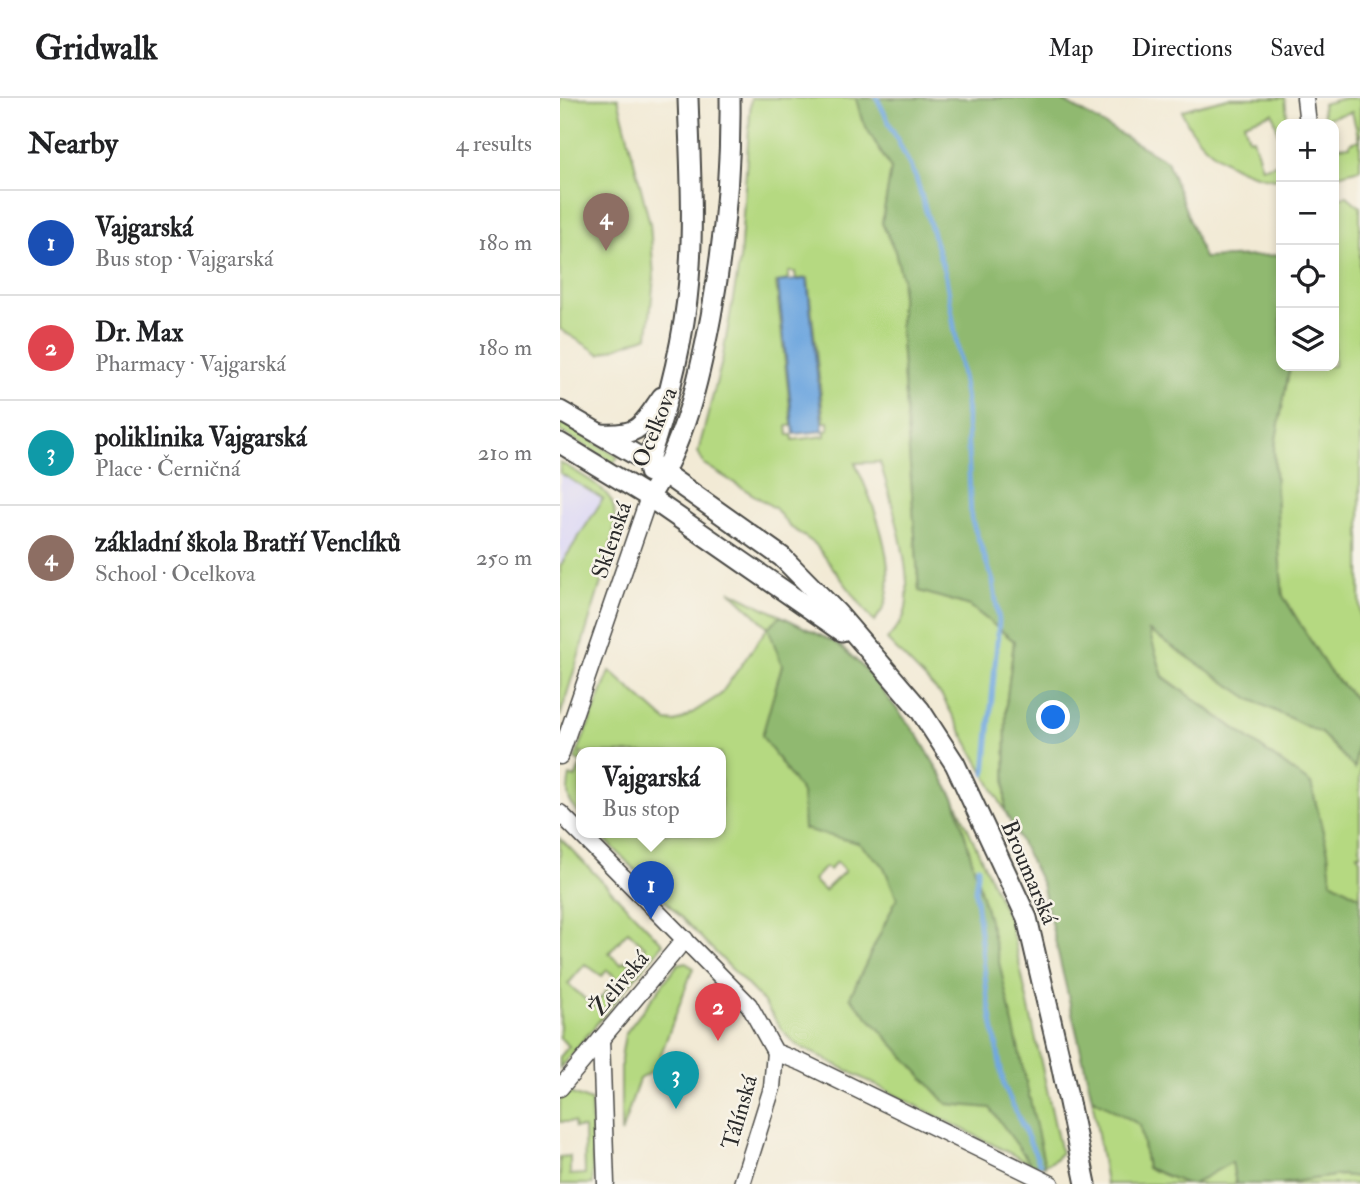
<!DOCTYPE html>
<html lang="en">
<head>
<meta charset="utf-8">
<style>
	:root { --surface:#fff; --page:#f2f2f2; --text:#202124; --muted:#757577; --line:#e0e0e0; --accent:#d1495b }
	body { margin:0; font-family:"IM FELL Double Pica",serif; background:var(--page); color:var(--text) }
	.controls { position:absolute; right:21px; top:21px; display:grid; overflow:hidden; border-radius:14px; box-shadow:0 4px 10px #0003 }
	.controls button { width:63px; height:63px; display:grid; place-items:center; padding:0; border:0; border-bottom:2px solid var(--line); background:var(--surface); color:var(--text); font:35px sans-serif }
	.you { position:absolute; left:494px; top:620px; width:24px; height:24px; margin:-18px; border:5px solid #fff; border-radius:50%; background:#1a73e8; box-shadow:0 0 0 10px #1a73e833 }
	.badge { display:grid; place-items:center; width:46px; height:46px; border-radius:50%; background:var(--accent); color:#fff; font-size:23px; font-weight:700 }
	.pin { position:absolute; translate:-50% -58px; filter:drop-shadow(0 2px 4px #0008) }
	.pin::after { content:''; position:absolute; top:37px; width:24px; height:21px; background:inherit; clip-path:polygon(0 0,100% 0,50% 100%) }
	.popup { position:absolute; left:16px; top:649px; width:150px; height:91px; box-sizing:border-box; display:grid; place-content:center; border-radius:14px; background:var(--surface); filter:drop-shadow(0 2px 5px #0005); font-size:23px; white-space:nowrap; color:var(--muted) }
	.popup b { font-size:26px; color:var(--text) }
	.popup::after { content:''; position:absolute; left:50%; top:100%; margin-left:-14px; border:14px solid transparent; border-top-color:var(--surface) }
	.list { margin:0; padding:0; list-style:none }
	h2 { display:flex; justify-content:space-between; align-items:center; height:91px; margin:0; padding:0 28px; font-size:30px }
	h2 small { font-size:23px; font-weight:400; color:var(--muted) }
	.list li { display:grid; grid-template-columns:46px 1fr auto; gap:21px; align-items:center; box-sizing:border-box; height:105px; padding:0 28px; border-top:2px solid var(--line) }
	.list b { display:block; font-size:26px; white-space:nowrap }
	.list p { margin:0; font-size:23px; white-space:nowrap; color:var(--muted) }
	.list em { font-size:23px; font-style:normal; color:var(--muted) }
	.icon { flex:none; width:38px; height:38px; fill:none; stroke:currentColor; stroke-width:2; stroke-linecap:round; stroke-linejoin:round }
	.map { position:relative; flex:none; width:800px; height:1086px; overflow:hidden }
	header { display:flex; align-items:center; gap:42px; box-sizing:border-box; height:98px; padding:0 35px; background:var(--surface); border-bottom:2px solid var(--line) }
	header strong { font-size:33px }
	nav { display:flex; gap:38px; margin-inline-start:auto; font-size:24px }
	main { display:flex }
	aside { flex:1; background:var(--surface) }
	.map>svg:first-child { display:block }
	.built { fill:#dad6f7 }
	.green { fill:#b5d981; stroke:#708256; stroke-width:2; fill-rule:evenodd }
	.forest { fill:#90b96f; stroke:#5e724d; stroke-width:2 }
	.water { fill:#71a8df; stroke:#4e6a85; stroke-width:2 }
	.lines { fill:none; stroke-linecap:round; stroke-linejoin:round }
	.stream { stroke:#71a8df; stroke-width:5 }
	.minor-casing { stroke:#494844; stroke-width:19 }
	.tertiary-casing { stroke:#494844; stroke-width:23 }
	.minor { stroke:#fff; stroke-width:16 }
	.tertiary { stroke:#fff; stroke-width:19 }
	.labels { text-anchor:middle; stroke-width:5; stroke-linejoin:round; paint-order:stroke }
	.street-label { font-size:23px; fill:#2b2b2b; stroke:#f7f3e8 }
</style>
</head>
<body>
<header>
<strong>Gridwalk</strong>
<nav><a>Map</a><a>Directions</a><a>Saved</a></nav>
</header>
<main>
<aside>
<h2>Nearby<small>4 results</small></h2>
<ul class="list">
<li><span class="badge" style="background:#1a4fb4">1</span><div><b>Vajgarská</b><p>Bus stop · Vajgarská</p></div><em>180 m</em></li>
<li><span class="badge" style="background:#e0444e">2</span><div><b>Dr. Max</b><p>Pharmacy · Vajgarská</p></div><em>180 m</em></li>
<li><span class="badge" style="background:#0f9aa8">3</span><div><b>poliklinika Vajgarská</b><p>Place · Černičná</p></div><em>210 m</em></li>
<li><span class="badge" style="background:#8d6e63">4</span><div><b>základní škola Bratří Venclíků</b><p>School · Ocelkova</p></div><em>250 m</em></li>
</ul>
</aside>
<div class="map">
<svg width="800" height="1086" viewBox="0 0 800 1086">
	<rect width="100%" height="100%" fill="#f7f3e8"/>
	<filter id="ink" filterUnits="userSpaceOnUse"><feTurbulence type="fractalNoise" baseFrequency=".0143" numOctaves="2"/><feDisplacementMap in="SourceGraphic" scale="14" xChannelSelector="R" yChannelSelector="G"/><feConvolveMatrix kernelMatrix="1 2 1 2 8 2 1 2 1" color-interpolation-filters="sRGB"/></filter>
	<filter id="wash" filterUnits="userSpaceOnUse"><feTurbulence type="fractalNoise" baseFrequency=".00686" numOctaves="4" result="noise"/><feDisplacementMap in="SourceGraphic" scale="28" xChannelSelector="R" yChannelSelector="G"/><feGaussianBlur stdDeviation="1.57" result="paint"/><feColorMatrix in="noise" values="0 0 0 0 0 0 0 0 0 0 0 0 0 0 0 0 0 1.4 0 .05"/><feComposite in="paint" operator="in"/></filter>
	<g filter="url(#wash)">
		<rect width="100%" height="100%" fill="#f2ead5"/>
		<!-- built -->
		<path class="built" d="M0 375 43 401 0 468Z"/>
		<!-- green -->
		<g class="green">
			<path d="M0 0H58L90 126 94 179 88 238 40 256 0 231Z"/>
			<path d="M191 0H296L302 22 331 71 322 125 335 153 342 180 340 229 359 492 410 508 454 543 446 607 445 713 382 598 327 542C332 535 340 527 343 520 358 487 330 398 320 364L295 365C312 401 338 466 325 506 323 512 317 519 314 524L255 446 229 428 216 411 144 366 138 354 162 263 180 161ZM228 174H235L236 181 248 180 264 324H268L269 332 265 333V338L233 342 232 337H228L227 328H232L216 184 228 182Z"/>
			<path d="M668 0H725L728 26H721V59L717 48 721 46 713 15 684 25 689 41 693 40 702 70 721 64V81C680 79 636 52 622 13 628 9 657 3 668 0Z"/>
			<path d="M785 0H800V71L774 78V49L790 48V45L799 42 792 14 767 20 768 26H764L762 6Z"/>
			<path d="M787 98 800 109V606L769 573 723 498 719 454 714 352 730 268H774V100Z"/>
			<path d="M0 323 58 359 54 365 0 333Z"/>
			<path d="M0 364C15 374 48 389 53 407 58 422 52 443 49 458L0 619V468L43 401 0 375Z"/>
			<path d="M170 493 280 547 304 570 359 639 395 702 450 824 501 1055C492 1066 486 1068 471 1066L235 946 222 932 202 902 39 735H161V655H21V665L15 661 50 573 106 623 115 624 121 622 160 597 208 529ZM276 764 285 773 264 793 253 782 265 769 269 772Z"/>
			<path d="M588 531 690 601 761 635 795 670 800 626V756H797L800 761V799L771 784 768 754 751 686 603 578Z"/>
			<path d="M21 666V717C7 704 6 697 10 678L15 680Z"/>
			<path d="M0 740 103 846 0 970V959L9 948 0 940ZM68 833 85 849 70 867 65 863 61 866 49 855ZM25 866 42 878 47 872 58 881 33 908 8 886Z"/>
			<path d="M126 864 133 870 95 972 79 981 61 1036V960L65 936 118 866Z"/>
			<path d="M7 994 31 1003 33 1086H0V1059L10 1058V1077L25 1076 24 1030H15L14 1024H0V1003Z"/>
			<path d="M532 1000 580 1027 587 1070 627 1086H546Z"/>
			<path d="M672 1064 676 1086H633Z"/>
			<path d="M781 1077 800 1079V1086H719Z"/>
		</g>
		<!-- forest -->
		<g class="forest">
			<path d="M296 0H498L607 63 644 160 721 157V268H730L714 352 719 454 723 498 769 573 800 606 795 671 761 635 690 601 589 533 603 579 751 686 768 754 771 783 800 799V1079L781 1077 719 1086H676L672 1064 633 1086H627L587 1070 580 1027 532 1000 482 786 445 713 446 607 454 543 410 508 359 493 340 229 342 180 335 153 322 125 331 71 302 22Z"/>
			<path d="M221 518 278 546 304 570 359 639 395 702 432 833 485 1068 471 1066 430 1010 387 1006 290 899 337 800 323 767 298 745 244 731 242 695 202 638 222 567 208 529Z"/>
		</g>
		<!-- water -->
		<path class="water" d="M247 181 263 333 234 336 218 184Z"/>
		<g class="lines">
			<!-- stream -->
			<g class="stream">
				<path d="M317 0 356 80 386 179 406 303 411 420 433 483 439 523 425 676"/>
				<path d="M418 769 415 792 427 895 444 988 480 1066"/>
			</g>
		</g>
	</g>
	<g filter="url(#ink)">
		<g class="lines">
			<defs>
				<g id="minor">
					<path d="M745 0 748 26"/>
					<path d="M0 658 89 399"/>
					<path d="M0 715 189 907 215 954 243 965 491 1086"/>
					<path d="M41 941 46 1086"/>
					<path d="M0 990 125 841"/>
					<path d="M182 1086 212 990 215 954"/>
				</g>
				<g id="tertiary">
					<path d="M0 313 88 364 222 459 277 515 360 612 395 666 467 820 500 961 526 1086"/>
					<path d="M41 336C80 338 81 329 102 299"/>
					<path d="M0 345 89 399 282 533"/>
					<path d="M89 374 88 364C108 305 124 244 129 182 134 121 130 60 128 0"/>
					<path d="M89 399C125 344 139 282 151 218 164 146 171 74 170 0"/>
				</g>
			</defs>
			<!-- minor casing -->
			<use href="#minor" class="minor-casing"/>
			<!-- tertiary casing -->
			<use href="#tertiary" class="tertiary-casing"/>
			<!-- minor -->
			<use href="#minor" class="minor"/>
			<!-- tertiary -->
			<use href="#tertiary" class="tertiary"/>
		</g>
	</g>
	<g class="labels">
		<!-- street labels -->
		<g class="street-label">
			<text transform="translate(94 329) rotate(-68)" y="8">Ocelkova</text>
			<text transform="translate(51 442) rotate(-71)" y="8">Sklenská</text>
			<text transform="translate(470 774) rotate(67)" y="8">Broumarská</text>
			<text transform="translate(59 885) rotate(-50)" y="8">Želivská</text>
			<text transform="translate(179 1014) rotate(-74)" y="8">Tálínská</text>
		</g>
	</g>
</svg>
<div class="controls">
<button>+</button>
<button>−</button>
<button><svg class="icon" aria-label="locate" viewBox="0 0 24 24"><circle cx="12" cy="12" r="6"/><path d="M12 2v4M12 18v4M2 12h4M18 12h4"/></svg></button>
<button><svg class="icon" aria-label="layers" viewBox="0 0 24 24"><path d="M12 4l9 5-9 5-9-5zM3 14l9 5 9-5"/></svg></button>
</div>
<div class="you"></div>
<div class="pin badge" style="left:91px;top:821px;background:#1a4fb4">1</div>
<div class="popup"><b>Vajgarská</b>Bus stop</div>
<div class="pin badge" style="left:158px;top:943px;background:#e0444e">2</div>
<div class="pin badge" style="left:116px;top:1011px;background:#0f9aa8">3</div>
<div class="pin badge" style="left:46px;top:153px;background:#8d6e63">4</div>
</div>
</main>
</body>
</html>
